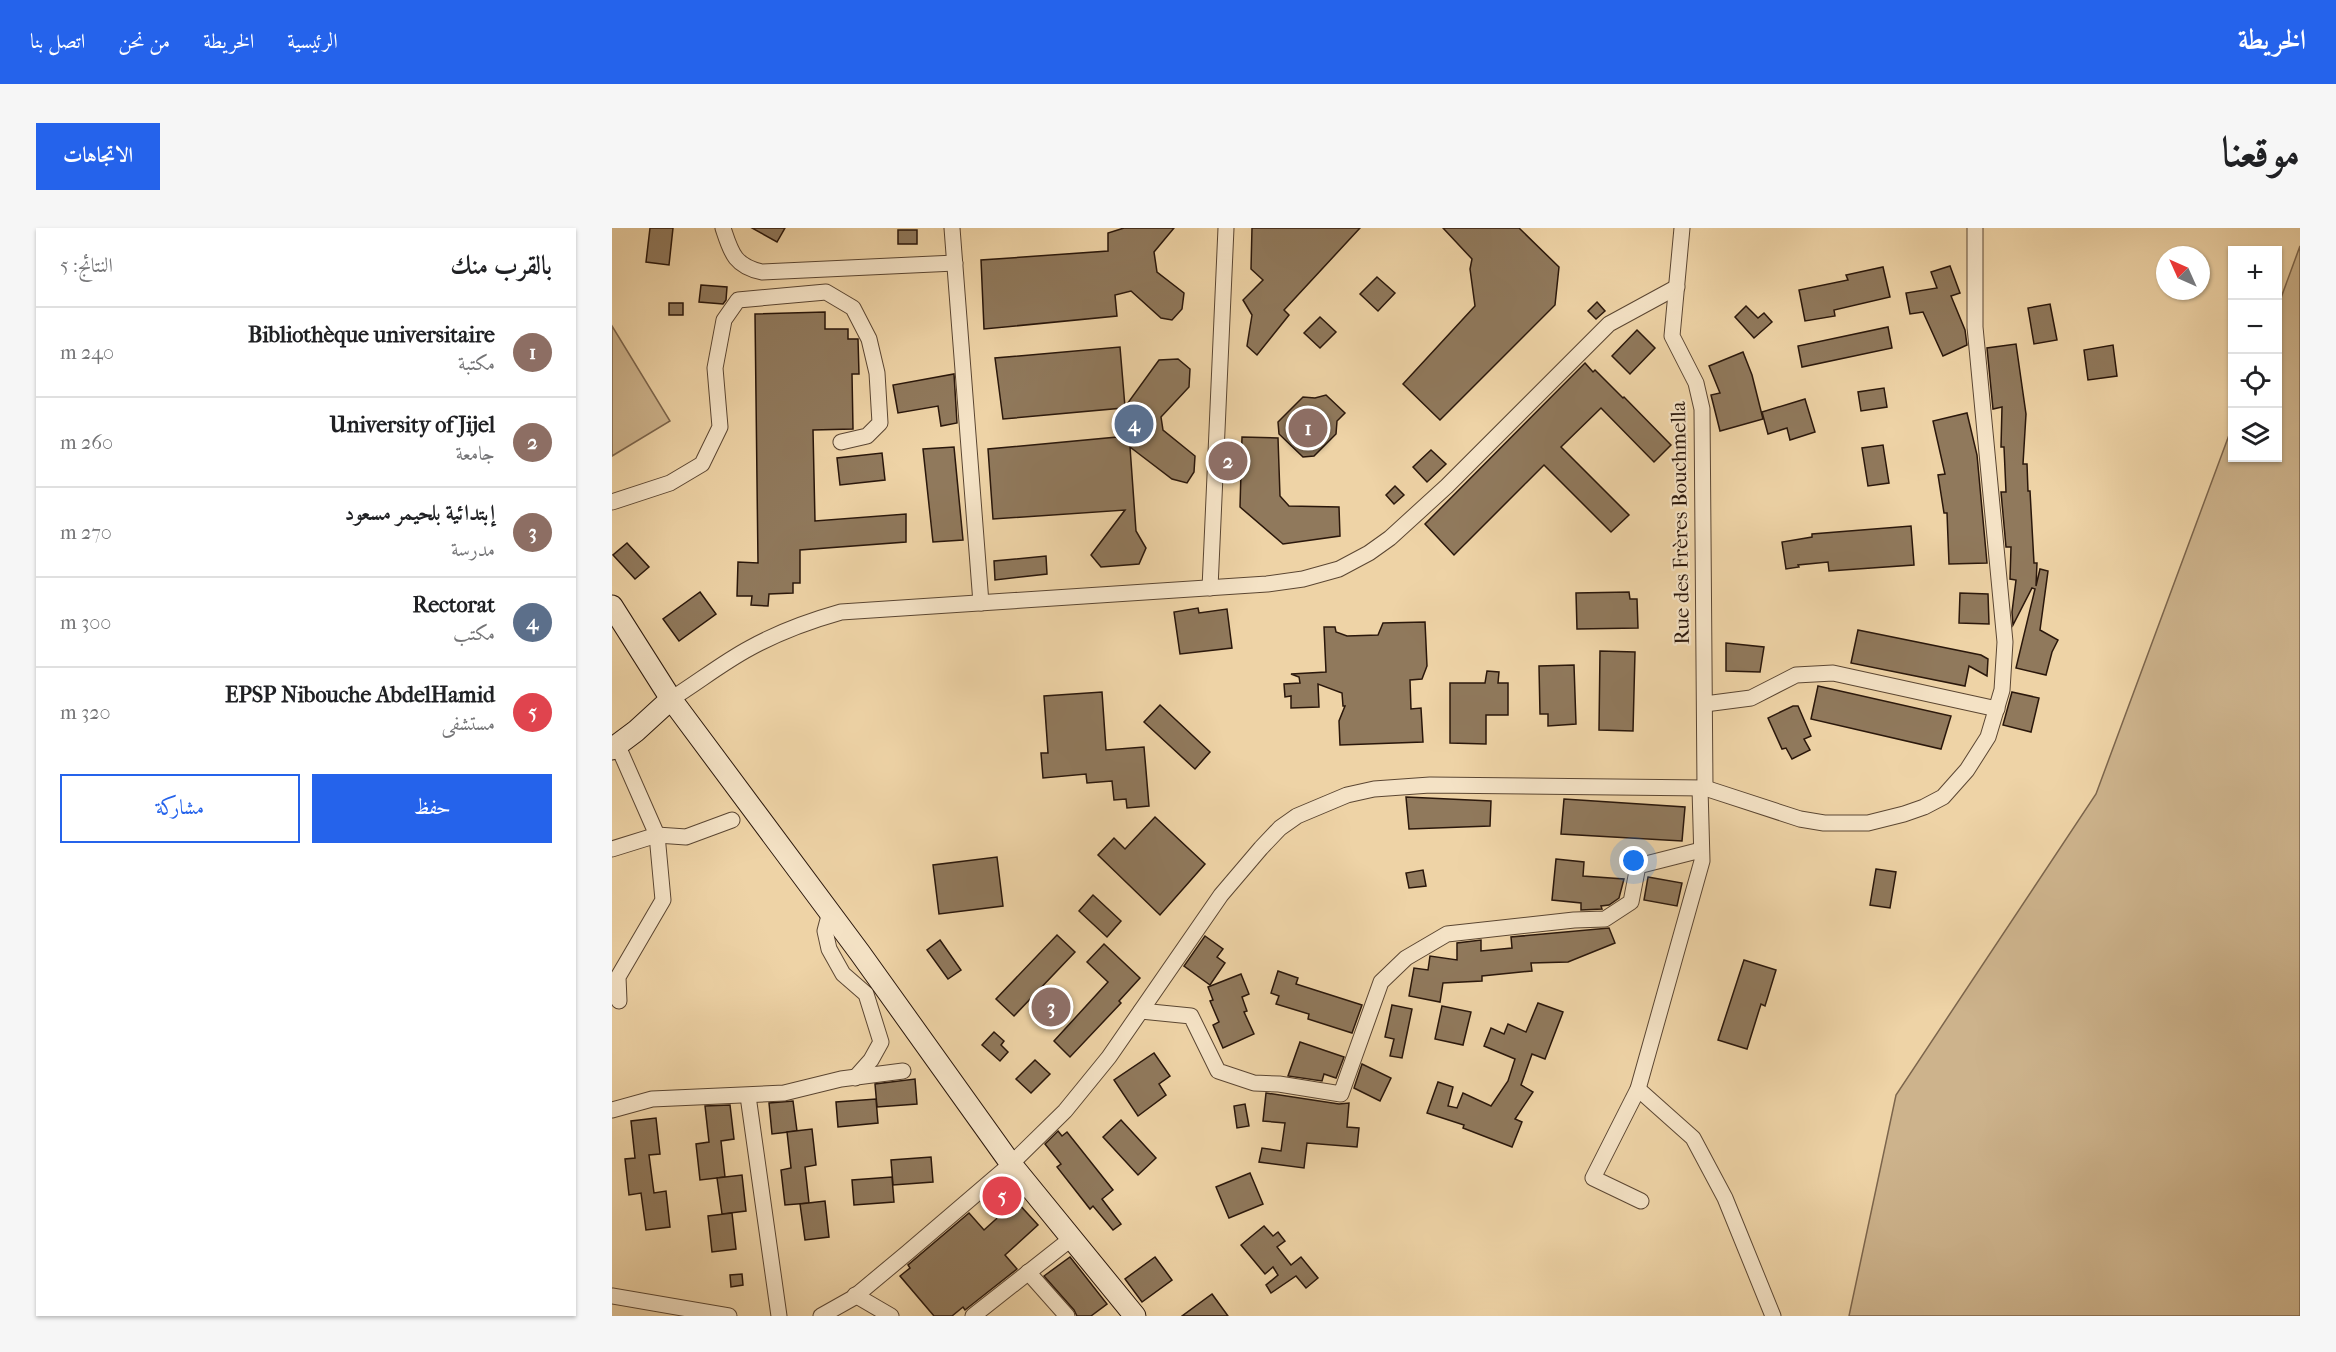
<!DOCTYPE html>
<html lang="ar">
<head>
<meta charset="utf-8">
<style>
	:root { --surface:#fff; --page:#f6f6f6; --text:#202124; --muted:#757577; --line:#e0e0e0; --accent:#2563eb }
	body { margin:0; font-family:"IM FELL French Canon",Amiri,serif; background:var(--page); color:var(--text); direction:rtl }
	.controls { position:absolute; right:18px; top:18px; display:grid; overflow:hidden; border-radius:0px; box-shadow:0 2px 4px #0004 }
	.controls button { width:54px; height:54px; display:grid; place-items:center; padding:0; border:0; border-bottom:2px solid var(--line); background:var(--surface); color:var(--text); font:30px sans-serif }
	.compass { position:absolute; left:1544px; top:18px; width:54px; height:54px; border-radius:50%; background:var(--surface); box-shadow:0 2px 4px #0004; rotate:315deg }
	.you { position:absolute; left:1022px; top:633px; width:21px; height:21px; margin:-15px; border:4px solid #fff; border-radius:50%; background:#1a73e8; box-shadow:0 0 0 9px #1a73e833 }
	.badge { display:grid; place-items:center; width:39px; height:39px; border-radius:50%; background:var(--accent); color:#fff; font-size:20px; font-weight:700 }
	.pin { position:absolute; translate:-50% -50%; border:3px solid #fff; box-shadow:0 2px 6px #0006 }
	.list { margin:0; padding:0; list-style:none }
	h2 { display:flex; justify-content:space-between; align-items:center; height:78px; margin:0; padding:0 24px; font-size:26px }
	h2 small { font-size:20px; font-weight:400; color:var(--muted) }
	.list li { display:grid; grid-template-columns:39px 1fr auto; gap:18px; align-items:center; box-sizing:border-box; height:90px; padding:0 24px; border-top:2px solid var(--line) }
	.list b { display:block; font-size:22px; white-space:nowrap }
	.list p { margin:0; font-size:20px; white-space:nowrap; color:var(--muted) }
	.list em { font-size:20px; font-style:normal; color:var(--muted) }
	.actions { display:flex; gap:12px; padding:18px 24px }
	.actions a { flex:1; padding:14px 0; border:2px solid var(--accent); border-radius:0px; text-align:center; font-size:21px; color:var(--accent) }
	.actions .main { background:var(--accent); color:#fff }
	.icon { flex:none; width:33px; height:33px; fill:none; stroke:currentColor; stroke-width:2; stroke-linecap:round; stroke-linejoin:round }
	.map { position:relative; flex:none; width:1688px; height:1088px; overflow:hidden; direction:ltr; border-radius:0px }
	header { display:flex; align-items:center; gap:36px; box-sizing:border-box; height:84px; padding:0 30px; background:var(--accent); color:#fff }
	header strong { font-size:28px }
	nav { display:flex; gap:33px; margin-inline-start:auto; font-size:21px }
	.intro { display:flex; align-items:center; justify-content:space-between; box-sizing:border-box; height:144px; padding:0 36px }
	h1 { margin:0; font-size:42px }
	.button { padding:15px 27px; border-radius:0px; background:var(--accent); color:#fff; font-size:21px; font-weight:700 }
	main { display:flex; gap:36px; padding:0 36px }
	aside { flex:1; background:var(--surface); border-radius:0px; box-shadow:0 2px 4px #0004 }
	.map>svg:first-child { display:block }
	.green { fill:#cdb38c; stroke:#7c654c; stroke-width:1.5 }
	.building { fill:#90795c; stroke:#2a170b; stroke-width:1.5 }
	.lines { fill:none; stroke-linecap:round; stroke-linejoin:round }
	.minor-casing { stroke:#5b4632; stroke-width:17 }
	.secondary-casing { stroke:#2a170b; stroke-width:23 }
	.minor { stroke:#f4e2c5; stroke-width:15 }
	.secondary { stroke:#f4e2c5; stroke-width:21 }
	.labels { text-anchor:middle; stroke-width:4.5; stroke-linejoin:round; paint-order:stroke }
	.street-label { font-size:21px; fill:#2a170b; stroke:#f4e2c5 }
</style>
</head>
<body>
<header>
<strong>الخريطة</strong>
<nav><a>الرئيسية</a><a>الخريطة</a><a>من نحن</a><a>اتصل بنا</a></nav>
</header>
<div class="intro"><h1>موقعنا</h1><a class="button">الاتجاهات</a></div>
<main>
<div class="map">
<svg width="1688" height="1088" viewBox="0 0 1688 1088">
	<rect width="100%" height="100%" fill="#eed3a6"/>
	<filter id="stains"><feTurbulence type="fractalNoise" baseFrequency=".00333" numOctaves="4"/><feColorMatrix values="0 0 0 0 .2 0 0 0 0 .09 0 0 0 0 .02 0 0 0 .5 -.17"/></filter>
	<radialGradient id="worn" r=".72"><stop offset=".6" stop-color="#630" stop-opacity="0"/><stop offset="1" stop-color="#630" stop-opacity=".3"/></radialGradient>
	<!-- green -->
	<g class="green">
		<path d="M1688 18V1088H1237L1284 867 1484 566 1620 199V230H1666V78Z"/>
		<path d="M0 98 58 193 0 228Z"/>
	</g>
	<!-- building -->
	<g class="building">
		<path d="M38 0H61L57 37 34 34Z"/>
		<path d="M140 0H173L165 14Z"/>
		<path d="M512 0H562L542 24 545 44 572 65 570 81 560 92 549 90 519 63 503 67 505 88 372 101 369 32 496 23V5Z"/>
		<path d="M640 0H748L672 82 677 87 645 127 635 118 640 87 631 72 651 52 639 41Z"/>
		<path d="M831 0H907L947 39 943 77 828 192 791 156 863 78 858 41 860 31Z"/>
		<rect x="286" y="2" width="19" height="14"/>
		<path d="M1338 38 1348 65 1339 68 1353 102 1355 117 1331 128 1311 84 1298 86 1294 65 1325 60 1319 44Z"/>
		<path d="M1271 39 1278 69 1222 82 1223 88 1193 93 1187 62 1236 52 1234 47Z"/>
		<path d="M765 49 783 65 766 83 748 66Z"/>
		<path d="M89 57 115 59 114 72 111 76 87 74Z"/>
		<path d="M985 74 993 83 984 91 976 83Z"/>
		<rect x="57" y="75" width="14" height="12"/>
		<path d="M1438 76 1445 112 1422 116 1416 80Z"/>
		<path d="M1134 78 1146 90 1152 85 1160 94 1142 110 1123 89Z"/>
		<path d="M213 84V101H236V111H246L247 146H240L241 201 201 202 203 293 294 286V314L188 322V355H181V365L157 366 156 378 139 377 140 368H125L126 334 146 335 143 86Z"/>
		<path d="M708 89 724 104 708 120 692 105Z"/>
		<path d="M1276 99 1280 120 1190 139 1186 118Z"/>
		<path d="M1025 102 1043 120 1018 146 1000 128Z"/>
		<path d="M1404 116 1414 186 1411 236H1415L1416 263H1418L1422 335H1425L1424 358 1428 341 1436 343 1428 402 1446 412 1440 424 1434 447 1404 440 1423 361 1420 360 1401 397 1400 384 1404 352 1398 351 1399 319H1394L1389 264H1394L1392 219H1389L1390 179 1381 181 1375 120Z"/>
		<path d="M1501 117 1505 148 1476 152 1472 122Z"/>
		<path d="M508 119 513 179 547 132 566 131 578 141 577 159 549 189 551 202 583 228 582 244 575 255 560 251 518 219 524 303 534 320 527 336 489 339 479 327 513 282 381 291 376 221 505 209 504 191 512 180 391 191 383 130Z"/>
		<path d="M1131 124 1140 147 1151 191 1108 203 1099 167 1108 165 1097 138Z"/>
		<path d="M973 135 981 144 983 142 1011 170 1012 169 1059 217 1042 234 989 180 949 219 1017 287 999 304 932 237 842 327 813 296Z"/>
		<path d="M342 146 345 195 329 198 326 178 286 185 281 157Z"/>
		<path d="M1272 160 1275 179 1249 183 1246 164Z"/>
		<path d="M714 167 733 185 725 193 724 206 702 228 691 229 667 206 666 194 691 169 703 170Z"/>
		<path d="M1193 171 1203 204 1178 212 1175 200 1156 206 1150 184Z"/>
		<path d="M1355 185 1365 227 1375 335 1337 336 1335 285H1332L1326 247 1333 246 1321 193Z"/>
		<path d="M630 209 666 210 668 268 677 278 727 279 728 308 671 316 628 279Z"/>
		<path d="M1271 217 1277 255 1256 258 1250 220Z"/>
		<path d="M342 219 351 312 321 314 311 221Z"/>
		<path d="M819 222 834 236 815 254 801 239Z"/>
		<path d="M270 225 273 252 228 257 225 230Z"/>
		<path d="M783 258 792 267 782 276 774 267Z"/>
		<path d="M1299 298 1302 337 1217 343 1216 334 1186 337 1187 339 1174 341 1170 314 1200 309V306Z"/>
		<path d="M15 315 37 339 23 351 1 327Z"/>
		<path d="M434 328 435 346 383 352 382 333Z"/>
		<path d="M88 364 104 386 67 413 51 391Z"/>
		<path d="M1017 364 1018 371H1025L1026 400 965 401 964 365Z"/>
		<path d="M1348 365 1376 366 1377 396 1347 395Z"/>
		<path d="M586 380 587 385 615 381 620 420 568 426 562 384Z"/>
		<path d="M813 394 815 438 810 451 798 452 799 481 809 480 811 514 728 517 727 493 733 478H731L730 465 706 456 707 479 679 480V468L673 469 672 456 688 455 687 449 679 446 714 444 712 399H723L724 404 735 408 766 407 771 395Z"/>
		<path d="M1246 402 1369 427 1376 431 1375 448 1357 438 1353 458 1239 435Z"/>
		<path d="M1114 415 1152 419 1148 444 1114 443Z"/>
		<path d="M988 423 1023 424 1021 503 987 502Z"/>
		<path d="M962 437 964 496 936 498V486H928L927 438Z"/>
		<path d="M875 443 887 444 886 455H896V487H874V516L838 515V455H873Z"/>
		<path d="M1206 458 1339 488 1329 521 1199 491Z"/>
		<path d="M490 464 494 522 532 519 537 578 515 580 514 571 502 572 500 553 475 555 474 546 431 550 429 525H436L432 468Z"/>
		<path d="M1400 464 1427 470 1419 504 1391 497Z"/>
		<path d="M548 477 598 524 583 541 532 494Z"/>
		<path d="M1181 478H1186L1199 508 1192 511 1198 522 1180 531 1174 520 1170 521 1156 490Z"/>
		<path d="M794 569 879 573 878 598 797 601Z"/>
		<path d="M952 571 1073 579 1070 613 949 606Z"/>
		<path d="M543 589 593 636 548 687 486 627 502 610 513 621Z"/>
		<path d="M385 629 391 678 327 686 321 637Z"/>
		<path d="M944 631 972 634 971 648 1012 651 1007 670 997 677 989 678 990 681 969 682V675L940 672Z"/>
		<path d="M1264 641 1284 644 1278 680 1258 677Z"/>
		<path d="M811 642 814 658 797 660 794 645Z"/>
		<path d="M1036 649 1070 655 1065 678 1032 672Z"/>
		<path d="M481 667 509 693 495 709 467 683Z"/>
		<path d="M997 700 1003 715 956 734 919 735 920 743 870 748V753L831 755 828 774 797 768 802 740 816 742 818 728 845 732V715L869 712V723L900 720 899 709Z"/>
		<path d="M445 707 463 724 402 788 384 771Z"/>
		<path d="M593 708 611 721 605 729 613 735 598 757 572 738Z"/>
		<path d="M328 712 349 742 336 751 315 722Z"/>
		<path d="M492 716 528 750 507 773 509 775 458 829 442 813 496 754 475 734Z"/>
		<path d="M1132 732 1164 742 1153 778 1149 776 1135 821 1106 812Z"/>
		<path d="M666 743 686 750 684 756 750 777 740 805 696 791 697 786 664 776 667 768 659 765Z"/>
		<path d="M629 746 637 766 630 769 635 783 632 784 642 806 611 820 601 797 607 794 598 773 601 772 596 759Z"/>
		<path d="M926 775 951 784 933 831 920 826 909 857 921 864 903 891 910 894 900 919 851 900 852 897 815 885 826 854 841 859 836 878 845 880 851 865 879 878 896 853 903 831 872 818 879 800 892 806 896 796 914 804Z"/>
		<path d="M780 777 800 781 790 830 778 828 782 811 773 809Z"/>
		<path d="M830 778 859 784 851 817 823 811Z"/>
		<path d="M382 804 392 813 389 817 396 824 388 833 370 817Z"/>
		<path d="M688 814 732 829 724 850 712 846 710 853 676 848Z"/>
		<path d="M542 825 558 848 547 856 554 867 526 888 502 852Z"/>
		<path d="M423 832 438 846 419 865 404 851Z"/>
		<path d="M750 836 779 850 768 873 742 860Z"/>
		<path d="M303 851 305 876 265 879 263 856Z"/>
		<path d="M654 865 727 876 737 875 735 899 747 900 745 919 695 915 692 940 647 934 650 920 669 923 673 895 651 893Z"/>
		<path d="M264 871 266 895 226 899 224 874Z"/>
		<path d="M181 873 185 903 160 906 157 875Z"/>
		<path d="M633 876 637 898 625 900 622 878Z"/>
		<path d="M118 877 122 911 109 913 113 949 88 952 84 916 97 914 93 878Z"/>
		<path d="M44 890 48 926 37 927 42 965 54 963 58 999 34 1002 29 965 17 967 13 931 23 930 19 893Z"/>
		<path d="M509 892 544 930 526 947 491 909Z"/>
		<path d="M200 901 204 937 193 939 197 975 173 977 169 942 179 940 175 904Z"/>
		<path d="M446 903 450 908 455 904 501 962 490 971 509 996 501 1002 481 978 478 981 445 939 449 936 433 916Z"/>
		<path d="M319 929 321 954 281 957 279 932Z"/>
		<path d="M638 945 651 976 617 990 604 959Z"/>
		<path d="M130 947 134 983 110 986 105 950Z"/>
		<path d="M280 949 282 974 242 977 240 952Z"/>
		<path d="M213 973 217 1009 193 1012 188 976Z"/>
		<path d="M404 973 426 997 393 1027 405 1041 353 1082 351 1079 340 1088H322L288 1048 298 1040 296 1037 357 985 372 1002Z"/>
		<path d="M120 985 124 1021 100 1024 96 988Z"/>
		<path d="M652 998 661 1008 666 1004 673 1013 665 1019 679 1037 689 1029 706 1050 694 1060 684 1048 659 1065 654 1057 666 1047 661 1039 653 1046 629 1017Z"/>
		<path d="M458 1029 495 1076 479 1088H465L462 1082 432 1048Z"/>
		<path d="M543 1029 560 1052 530 1074 513 1051Z"/>
		<path d="M130 1046 131 1057 119 1059 118 1047Z"/>
		<path d="M600 1066 616 1088H570Z"/>
	</g>
	<g class="lines">
		<defs>
			<g id="minor">
				<path d="M111 0C119 24 122 38 150 44L343 35"/>
				<path d="M340 0 369 375"/>
				<path d="M1070 0 1060 108 1084 155 1090 181 1093 560"/>
				<path d="M0 274 58 255 90 236 108 199 103 140 112 92 126 72 214 64 241 80 257 111 265 145 268 195 255 208 229 214"/>
				<path d="M598 360 614 0"/>
				<path d="M59 471C85 455 110 435 138 420 167 404 197 393 229 384L655 356 691 351 727 341 757 325 778 310 835 258 997 96 1065 59"/>
				<path d="M1093 476 1139 470 1184 447 1221 445 1385 481"/>
				<path d="M5 516 45 607 51 672 6 749 7 773"/>
				<path d="M0 621 45 607 74 609 120 592"/>
				<path d="M218 684 213 703 217 721 231 746 254 766 269 814 259 832 243 850"/>
				<path d="M529 783 579 788 606 843 642 855 667 856 729 866 769 754 794 730 835 706 962 692 993 691 1019 674 1026 638 1089 622"/>
				<path d="M1026 861 1081 910 1113 970 1161 1088"/>
				<path d="M136 868 167 1088"/>
				<path d="M0 882 40 871 172 865 229 851 291 843"/>
				<path d="M1029 973 981 950 1026 861 1090 633 1088 560"/>
				<path d="M416 1044 455 1088"/>
				<path d="M243 1067 279 1088"/>
				<path d="M0 1068 117 1088"/>
				<path d="M209 1088 241 1070 295 1025 399 936 453 883 497 829 609 667 649 620 668 600 685 588 735 567 762 561 818 557 1093 560 1188 591 1212 595H1256L1292 586 1312 579 1331 569 1355 542 1376 509 1390 462 1393 414 1363 99V0"/>
				<path d="M361 1088 460 1010"/>
			</g>
			<g id="secondary">
				<path d="M0 378 59 471 248 725 399 936 523 1088"/>
				<path d="M0 521 24 503 59 471"/>
			</g>
		</defs>
		<!-- minor casing -->
		<use href="#minor" class="minor-casing"/>
		<!-- secondary casing -->
		<use href="#secondary" class="secondary-casing"/>
		<!-- minor -->
		<use href="#minor" class="minor"/>
		<!-- secondary -->
		<use href="#secondary" class="secondary"/>
	</g>
	<g class="labels">
		<!-- street labels -->
		<g class="street-label">
			<text transform="translate(1068 295) rotate(-91)" y="7">Rue des Frères Bouchmella</text>
		</g>
	</g>
	<rect width="100%" height="100%" filter="url(#stains)"/>
	<rect width="100%" height="100%" fill="url(#worn)"/>
</svg>
<div class="controls">
<button>+</button>
<button>−</button>
<button><svg class="icon" aria-label="locate" viewBox="0 0 24 24"><circle cx="12" cy="12" r="6"/><path d="M12 2v4M12 18v4M2 12h4M18 12h4"/></svg></button>
<button><svg class="icon" aria-label="layers" viewBox="0 0 24 24"><path d="M12 4l9 5-9 5-9-5zM3 14l9 5 9-5"/></svg></button>
</div>
<svg class="compass" viewBox="-18 -18 36 36"><path d="M0-13l5 13h-10z" fill="#e53935"/><path d="M0 13l5-13h-10z" fill="#757577"/></svg>
<div class="you"></div>
<div class="pin badge" style="left:696px;top:200px;background:#8d6e63">1</div>
<div class="pin badge" style="left:616px;top:233px;background:#8d6e63">2</div>
<div class="pin badge" style="left:439px;top:779px;background:#8d6e63">3</div>
<div class="pin badge" style="left:522px;top:196px;background:#5c6f8a">4</div>
<div class="pin badge" style="left:390px;top:968px;background:#e0444e">5</div>
</div>
<aside>
<h2>بالقرب منك<small>النتائج: 5</small></h2>
<ul class="list">
<li><span class="badge" style="background:#8d6e63">1</span><div><b>Bibliothèque universitaire</b><p>مكتبة</p></div><em>240 m</em></li>
<li><span class="badge" style="background:#8d6e63">2</span><div><b>University of Jijel</b><p>جامعة</p></div><em>260 m</em></li>
<li><span class="badge" style="background:#8d6e63">3</span><div><b>إبتدائية بلحيمر مسعود</b><p>مدرسة</p></div><em>270 m</em></li>
<li><span class="badge" style="background:#5c6f8a">4</span><div><b>Rectorat</b><p>مكتب</p></div><em>300 m</em></li>
<li><span class="badge" style="background:#e0444e">5</span><div><b>EPSP Nibouche AbdelHamid</b><p>مستشفى</p></div><em>320 m</em></li>
</ul>
<div class="actions"><a class="main">حفظ</a><a>مشاركة</a></div>
</aside>
</main>
</body>
</html>
